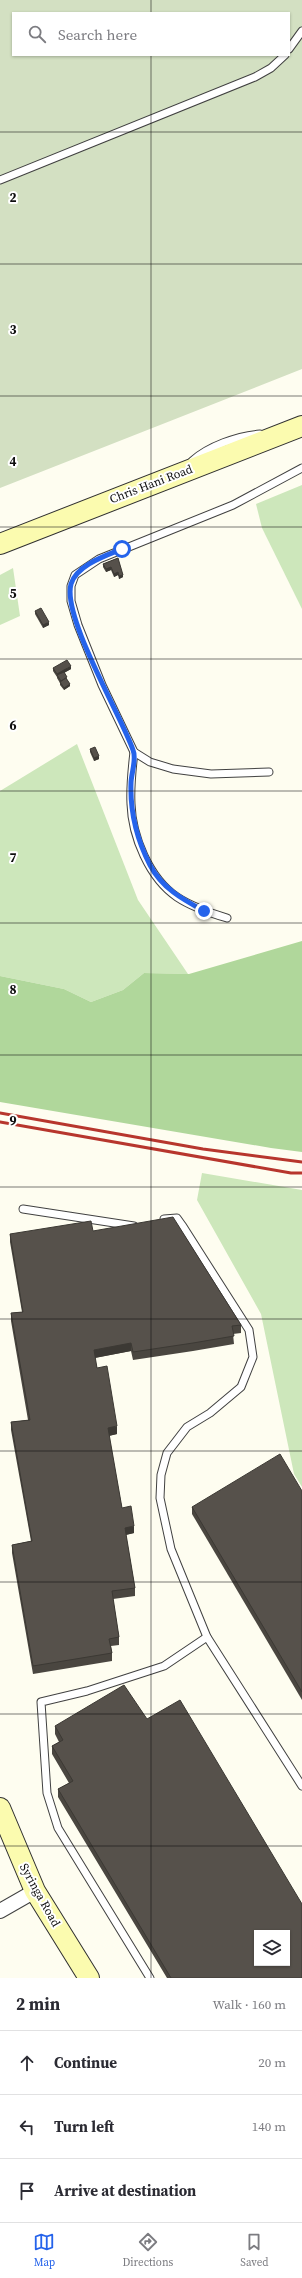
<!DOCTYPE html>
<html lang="en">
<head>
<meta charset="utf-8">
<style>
	:root { --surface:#fff; --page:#f2f2f3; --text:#2b2b33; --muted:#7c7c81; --line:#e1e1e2; --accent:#2563eb }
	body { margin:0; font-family:"Source Serif 4",serif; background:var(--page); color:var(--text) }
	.controls { position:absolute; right:12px; bottom:12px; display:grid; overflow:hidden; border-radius:0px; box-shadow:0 1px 3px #0004 }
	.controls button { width:36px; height:36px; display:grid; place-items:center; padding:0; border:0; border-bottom:1px solid var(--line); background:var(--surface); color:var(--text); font:20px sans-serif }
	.stop { position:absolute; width:12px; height:12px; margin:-9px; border:3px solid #2563eb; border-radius:50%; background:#fff }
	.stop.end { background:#2563eb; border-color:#fff; box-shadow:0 1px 4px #0008 }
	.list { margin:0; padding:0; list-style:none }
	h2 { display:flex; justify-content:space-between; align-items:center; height:52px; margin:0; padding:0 16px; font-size:17px }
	h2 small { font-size:13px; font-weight:400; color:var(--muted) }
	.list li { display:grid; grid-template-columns:26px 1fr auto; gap:12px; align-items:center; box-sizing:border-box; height:64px; padding:0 16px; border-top:1px solid var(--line) }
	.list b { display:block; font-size:15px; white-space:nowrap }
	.list em { font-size:13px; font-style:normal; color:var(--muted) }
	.icon { flex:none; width:22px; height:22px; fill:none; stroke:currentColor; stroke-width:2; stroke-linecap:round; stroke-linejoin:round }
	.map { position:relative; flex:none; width:302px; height:1978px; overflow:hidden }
	.search { position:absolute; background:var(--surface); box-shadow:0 1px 3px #0004; left:12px; right:12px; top:12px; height:44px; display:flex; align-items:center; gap:10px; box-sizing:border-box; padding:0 14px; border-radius:0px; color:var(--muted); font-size:15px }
	.sheet { height:244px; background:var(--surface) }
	nav { display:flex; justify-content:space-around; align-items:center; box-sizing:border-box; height:56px; border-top:1px solid var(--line); background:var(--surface); font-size:11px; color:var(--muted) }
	nav a { display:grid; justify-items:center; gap:2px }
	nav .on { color:var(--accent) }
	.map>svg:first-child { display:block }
	.green { fill:#cde7bb }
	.forest { fill:#b0d79b }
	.cemetery { fill:#d3e0c2; fill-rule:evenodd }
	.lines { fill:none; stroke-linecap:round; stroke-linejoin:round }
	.lane-casing { stroke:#414141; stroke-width:9 }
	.street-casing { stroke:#414141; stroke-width:16 }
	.secondary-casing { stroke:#303030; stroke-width:22 }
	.lane { stroke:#fff; stroke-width:7 }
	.street { stroke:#fff; stroke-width:14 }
	.secondary { stroke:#fbfbaf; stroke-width:20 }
	.rail { stroke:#b7362d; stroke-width:3 }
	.wall { fill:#4a4640 }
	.shaded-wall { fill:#3c3934 }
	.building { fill:#56514b; stroke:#3c3934; fill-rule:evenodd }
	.route { stroke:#2563eb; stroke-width:5 }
	.grid { fill:none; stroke:#0e0e0e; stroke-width:1; stroke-opacity:0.55 }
	.labels { text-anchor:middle; stroke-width:4; stroke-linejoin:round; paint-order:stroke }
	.street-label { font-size:12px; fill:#0e0e0e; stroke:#fff }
	.grid-label { font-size:13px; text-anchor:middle; font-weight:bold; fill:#0e0e0e; stroke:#fff; stroke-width:4; stroke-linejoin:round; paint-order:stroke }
</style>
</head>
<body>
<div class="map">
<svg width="302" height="1978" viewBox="0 0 302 1978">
	<rect width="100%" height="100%" fill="#fefdf0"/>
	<!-- green -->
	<g class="green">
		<path d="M302 485V609L262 528 256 504Z"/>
		<path d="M13 568 20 616 0 625V575Z"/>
		<path d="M77 744 138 900 188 974 144 973 123 990 91 1002 64 989 0 976V791Z"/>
		<path d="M202 1173 302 1190V1487L294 1474 261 1314 197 1200Z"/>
	</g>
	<!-- forest -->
	<path class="forest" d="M302 941V1152L271 1148 0 1102V976L64 989 91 1002 123 990 144 973 189 974Z"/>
	<!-- cemetery -->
	<path class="cemetery" d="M0 0H302V369L0 488ZM13 13H289V55H13Z"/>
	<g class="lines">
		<defs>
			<g id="lane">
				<path d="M289 49 302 31"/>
				<path d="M0 180 255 77 271 68 285 55"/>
				<path d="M192 461C209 446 237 436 260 434"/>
				<path d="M134 752C132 769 130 786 131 804 132 836 149 878 177 897 192 907 210 913 227 918"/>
				<path d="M269 772 211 774 173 769 150 762 134 752 102 685 78 625 71 601V586L75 575 99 559 233 505 302 468"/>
				<path d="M23 1209 134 1226"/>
				<path d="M164 1219 177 1218 182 1225 249 1330 253 1357 241 1387 210 1413 187 1427 167 1453 161 1475 160 1498 171 1549 207 1637 302 1786"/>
				<path d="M150 1978 58 1828 47 1793 41 1702 87 1691 164 1666 207 1637"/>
			</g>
			<path id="street" d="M0 1911 35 1891"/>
			<g id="secondary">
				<path d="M0 544 302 426"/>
				<path d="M0 1808 35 1891 89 1978"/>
			</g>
		</defs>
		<!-- lane casing -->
		<use href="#lane" class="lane-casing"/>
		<!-- street casing -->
		<use href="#street" class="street-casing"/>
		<!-- secondary casing -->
		<use href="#secondary" class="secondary-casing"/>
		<!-- lane -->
		<use href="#lane" class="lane"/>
		<!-- street -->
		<use href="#street" class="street"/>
		<!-- secondary -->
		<use href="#secondary" class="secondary"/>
		<!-- rail -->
		<g class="rail">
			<path d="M0 1113 203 1149 302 1162"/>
			<path d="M0 1122 291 1173H302"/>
		</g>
	</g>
	<!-- wall -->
	<g class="wall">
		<path d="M118 558 123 577 119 579 118 575 114 577 111 570 106 572 103 567V564Z"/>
		<path d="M35 611 49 625 43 628 35 614Z"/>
		<path d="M53 668 71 669 64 673 70 686 64 690 60 685V683L57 678V677L53 671Z"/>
		<path d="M90 749 99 759 94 761 90 752Z"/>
		<path d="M93 1231 241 1325V1333L233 1334 234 1344 193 1351 133 1360 131 1351 95 1358 97 1368 117 1434 109 1436 122 1508 134 1533 126 1535 135 1588V1596L113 1599 119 1637V1645L111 1646 112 1653V1661L33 1674 12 1553V1545L31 1541 11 1430V1422L28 1420 11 1321V1313L22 1312 10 1242V1234Z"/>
		<path d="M302 1491V1700L192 1514V1507Z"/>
		<path d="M55 1726 302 1978H167L58 1797V1789L69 1783 52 1754V1746L59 1742 55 1734Z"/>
	</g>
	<!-- shaded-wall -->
	<g class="shaded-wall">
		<path d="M111 567V570L106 572V569Z"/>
		<path d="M118 572V575L114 577V574Z"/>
		<path d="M123 575V577L119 579V576Z"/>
		<path d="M49 622V625L43 628V625Z"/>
		<path d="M71 666V669L58 676 57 675V677V674Z"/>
		<path d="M70 684V686L64 690V688Z"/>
		<path d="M99 756V759L94 761V758Z"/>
		<path d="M131 1343V1351L94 1358V1350Z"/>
		<path d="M117 1426V1434L108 1436V1428Z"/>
		<path d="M134 1526V1533L125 1535V1528Z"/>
	</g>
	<!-- building -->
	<g class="building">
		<path d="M118 558 123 575 119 576 118 572 114 574 111 567 106 569 103 564Z"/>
		<path d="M41 608 49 622 43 625 35 611Z"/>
		<path d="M67 660 71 666 57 674 53 668Z"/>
		<path d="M64 672 67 677 61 681 57 675Z"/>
		<path d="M66 678 70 684 64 688 60 682Z"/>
		<path d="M95 747 99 756 94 758 90 749Z"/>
		<path d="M173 1217 241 1325 232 1326 234 1336 193 1343 133 1352 131 1343 94 1350 97 1368 107 1366 117 1426 108 1428 122 1508 131 1506 134 1526 125 1528 135 1588 112 1591 119 1637 109 1639 112 1653 33 1666 12 1545 32 1541 11 1422 30 1420 11 1313 23 1312 10 1234 91 1221 93 1231Z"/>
		<path d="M280 1454 302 1491V1692L192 1507Z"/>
		<path d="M124 1685 147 1719 180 1700 302 1904V1978H171L58 1789 73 1781 52 1746 63 1740 55 1726ZM257 1933H287V1963H257Z"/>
	</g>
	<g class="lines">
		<!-- route -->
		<path class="route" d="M122 549C105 556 77 565 71 584 62 617 121 715 133 750 137 759 131 774 131 783 130 813 136 838 150 865 162 888 182 899 204 911"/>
	</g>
	<!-- grid -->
	<path class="grid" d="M151 0V13M151 55V1978M0 132H302M0 264H302M0 396H302M0 527H302M0 659H302M0 791H302M0 923H302M0 1055H302M0 1187H302M0 1319H302M0 1451H302M0 1582H302M0 1714H302M0 1846H302"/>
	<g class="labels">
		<!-- street labels -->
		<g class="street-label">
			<text transform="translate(151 484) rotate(-21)" y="4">Chris Hani Road</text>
			<text transform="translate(40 1895) rotate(61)" y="4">Syringa Road</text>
		</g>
	</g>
	<g class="grid-label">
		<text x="13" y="202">2</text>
		<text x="13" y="334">3</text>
		<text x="13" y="466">4</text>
		<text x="13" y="598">5</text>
		<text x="13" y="730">6</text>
		<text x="13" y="862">7</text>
		<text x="13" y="994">8</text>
		<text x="13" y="1125">9</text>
	</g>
</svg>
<div class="controls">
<button><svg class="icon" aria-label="layers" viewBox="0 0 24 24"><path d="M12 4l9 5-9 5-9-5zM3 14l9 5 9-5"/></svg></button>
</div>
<div class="stop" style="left:122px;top:549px"></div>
<div class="stop end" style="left:204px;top:911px"></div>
<div class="search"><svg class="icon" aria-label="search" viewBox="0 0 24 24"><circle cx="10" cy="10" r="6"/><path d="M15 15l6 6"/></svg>Search here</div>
</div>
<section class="sheet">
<h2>2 min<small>Walk · 160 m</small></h2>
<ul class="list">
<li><svg class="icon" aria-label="ahead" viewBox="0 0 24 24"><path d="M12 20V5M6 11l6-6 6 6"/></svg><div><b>Continue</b></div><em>20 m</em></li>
<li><svg class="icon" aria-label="left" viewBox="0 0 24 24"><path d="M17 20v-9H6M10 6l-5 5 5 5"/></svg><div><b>Turn left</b></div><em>140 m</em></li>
<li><svg class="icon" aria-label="arrive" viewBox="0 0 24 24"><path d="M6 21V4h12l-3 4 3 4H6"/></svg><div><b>Arrive at destination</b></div></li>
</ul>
</section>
<nav>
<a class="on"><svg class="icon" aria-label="map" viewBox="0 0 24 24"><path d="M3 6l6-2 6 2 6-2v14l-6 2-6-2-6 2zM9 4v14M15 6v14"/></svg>Map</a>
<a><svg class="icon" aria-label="directions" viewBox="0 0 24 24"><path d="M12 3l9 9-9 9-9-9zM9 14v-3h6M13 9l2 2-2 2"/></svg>Directions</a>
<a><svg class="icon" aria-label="saved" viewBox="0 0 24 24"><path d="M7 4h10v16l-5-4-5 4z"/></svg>Saved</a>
</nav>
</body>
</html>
